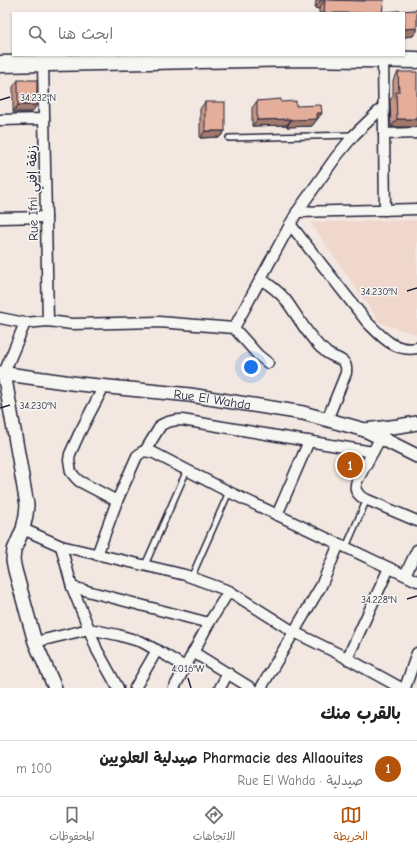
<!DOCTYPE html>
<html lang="ar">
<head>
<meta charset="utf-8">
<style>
	:root { --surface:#fff; --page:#f6f6f6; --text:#222; --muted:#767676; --line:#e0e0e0; --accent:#b45309 }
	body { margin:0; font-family:"Comic Neue","Playpen Sans Arabic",sans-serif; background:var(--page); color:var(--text); direction:rtl }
	.you { position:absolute; left:251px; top:367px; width:14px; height:14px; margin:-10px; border:3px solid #fff; border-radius:50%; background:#1a73e8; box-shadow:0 0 0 6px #1a73e833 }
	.badge { display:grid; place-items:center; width:26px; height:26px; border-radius:50%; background:var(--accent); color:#fff; font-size:13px; font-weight:700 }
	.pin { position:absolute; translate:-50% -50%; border:2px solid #fff; box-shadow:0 1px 4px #0006 }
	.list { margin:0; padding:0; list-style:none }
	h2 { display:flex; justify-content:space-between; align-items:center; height:52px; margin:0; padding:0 16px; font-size:17px }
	h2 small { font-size:13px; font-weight:400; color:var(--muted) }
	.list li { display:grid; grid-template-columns:26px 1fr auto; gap:12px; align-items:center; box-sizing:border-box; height:56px; padding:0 16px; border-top:1px solid var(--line) }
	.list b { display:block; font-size:15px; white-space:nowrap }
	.list p { margin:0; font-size:13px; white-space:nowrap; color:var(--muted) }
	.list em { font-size:13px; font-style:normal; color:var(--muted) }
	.icon { flex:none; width:22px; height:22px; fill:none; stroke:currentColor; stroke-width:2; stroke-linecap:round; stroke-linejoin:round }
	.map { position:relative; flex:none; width:417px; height:688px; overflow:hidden; direction:ltr }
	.search { position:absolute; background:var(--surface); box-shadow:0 1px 3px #0004; left:12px; right:12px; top:12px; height:44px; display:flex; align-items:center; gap:10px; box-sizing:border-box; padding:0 14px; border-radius:0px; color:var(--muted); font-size:15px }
	.sheet { height:108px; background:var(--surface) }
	nav { display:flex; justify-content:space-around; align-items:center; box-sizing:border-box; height:56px; border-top:1px solid var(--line); background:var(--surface); font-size:11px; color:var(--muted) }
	nav a { display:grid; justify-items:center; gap:2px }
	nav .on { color:var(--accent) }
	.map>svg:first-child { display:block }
	.built { fill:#efd7cc }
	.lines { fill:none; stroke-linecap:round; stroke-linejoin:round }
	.service-casing { stroke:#22223b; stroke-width:8 }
	.minor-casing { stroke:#22223b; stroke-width:13 }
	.tertiary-casing { stroke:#22223b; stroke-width:16 }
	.primary-casing { stroke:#22223b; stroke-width:19 }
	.service { stroke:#f6f6f2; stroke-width:5 }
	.minor { stroke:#f6f6f2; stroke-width:10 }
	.tertiary { stroke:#f6f6f2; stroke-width:13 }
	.primary { stroke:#f6f6f2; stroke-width:16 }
	.wall { fill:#c59685; stroke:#22223b }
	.shaded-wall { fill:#a07a6c; stroke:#22223b }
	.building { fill:#e5ae9b; stroke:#22223b }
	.ticks { fill:none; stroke:#22223b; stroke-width:1.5 }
	.labels { text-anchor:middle; stroke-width:3; stroke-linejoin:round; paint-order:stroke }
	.street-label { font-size:13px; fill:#22223b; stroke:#f6f6f2 }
	.ticks-label { font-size:10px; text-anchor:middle; fill:#22223b; stroke:#f6f6f2; stroke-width:3; stroke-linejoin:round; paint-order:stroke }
</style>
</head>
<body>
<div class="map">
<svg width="417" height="688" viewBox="0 0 417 688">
	<rect width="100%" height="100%" fill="#f3e8e1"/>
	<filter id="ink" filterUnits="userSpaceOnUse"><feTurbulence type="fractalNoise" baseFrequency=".025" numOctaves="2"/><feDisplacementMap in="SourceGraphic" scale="8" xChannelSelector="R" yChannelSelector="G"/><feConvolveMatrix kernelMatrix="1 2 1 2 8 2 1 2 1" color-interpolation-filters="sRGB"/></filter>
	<g filter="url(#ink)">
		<!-- built -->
		<path class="built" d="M417 220V335L380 323 310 222Z"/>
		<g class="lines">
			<defs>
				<g id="service">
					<path d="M229 138 354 135"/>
					<path d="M346 547 367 499"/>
					<path d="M145 565 187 470"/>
					<path d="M191 578 229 492"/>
				</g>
				<g id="minor">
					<path d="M383 59 385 210"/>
					<path d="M43 63 48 321"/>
					<path d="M0 120 44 119"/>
					<path d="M384 134 417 133"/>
					<path d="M297 212 417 209"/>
					<path d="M0 218 46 217"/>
					<path d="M290 224 367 322C382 337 394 352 417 348"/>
					<path d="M261 279C270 285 278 291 285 299 297 315 306 333 320 347 323 349 325 351 327 353 337 360 348 358 346 373L327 420"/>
					<path d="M0 318 25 323 48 321 72 324 159 322 234 328 258 355 268 363"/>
					<path d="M234 328 297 212 336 157 354 135 383 107"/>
					<path d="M4 373 25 323"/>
					<path d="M104 386 79 434 70 454 69 460 71 472 75 477 79 481 117 501"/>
					<path d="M381 437 357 481C354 489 356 493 363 498L417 521"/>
					<path d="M145 451 161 425C168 421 174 420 182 420L373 452"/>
					<path d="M277 515 309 441"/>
					<path d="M23 529 61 546 160 569 185 575 229 591 294 632 341 655 401 688"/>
					<path d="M61 546 72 587 89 629 97 650 118 688"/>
					<path d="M97 555 117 501 137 456 142 452 145 451 154 453 229 492 417 581"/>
					<path d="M405 575 417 550"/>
					<path d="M72 587 209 623"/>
					<path d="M35 642 89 629 118 635 142 642 167 656 185 667"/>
					<path d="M193 652 251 688"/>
					<path d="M347 659 389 568"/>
					<path d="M135 688 157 650"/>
					<path d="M174 688 209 623 229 591"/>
					<path d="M220 688 228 673"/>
					<path d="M261 688 321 586 339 544"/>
					<path d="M405 688 417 653"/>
				</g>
				<g id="tertiary">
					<path id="s1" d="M0 373 79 384 190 395 303 413 365 430 417 456"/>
					<path d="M4 373 27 505 26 515 23 529 14 550 13 560 15 570 35 642 55 688"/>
					<path d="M365 430 399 426 417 423"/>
				</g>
				<path id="primary" d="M0 64 304 58 417 60"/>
			</defs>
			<!-- service casing -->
			<use href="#service" class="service-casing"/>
			<!-- minor casing -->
			<use href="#minor" class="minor-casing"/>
			<!-- tertiary casing -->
			<use href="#tertiary" class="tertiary-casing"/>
			<!-- primary casing -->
			<use href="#primary" class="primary-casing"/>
			<!-- service -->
			<use href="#service" class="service"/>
			<!-- minor -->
			<use href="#minor" class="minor"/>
			<!-- tertiary -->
			<use href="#tertiary" class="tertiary"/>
			<!-- primary -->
			<use href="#primary" class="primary"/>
		</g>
		<!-- wall -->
		<g class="wall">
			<path d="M316 0H384L382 12 417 10V31L413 36 404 37V13H319V9L315 8Z"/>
			<path d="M398 72 417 127H391L390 100 393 96V80Z"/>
			<path d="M18 80 32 112H13V87Z"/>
			<path d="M257 101 281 102 322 113 312 126 287 127V125L252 126V108Z"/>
			<path d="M205 102 225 131 220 137 200 138V109Z"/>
		</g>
		<!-- shaded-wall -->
		<g class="shaded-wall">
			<path d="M321 0H325L319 9 315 8Z"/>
			<path d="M417 28V31L413 36 404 37V29Z"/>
			<path d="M18 105H37L32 112H13Z"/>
			<path d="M317 113H322L312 126 287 127 291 120Z"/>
			<path d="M291 119 287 125 252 126 257 120Z"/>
			<path d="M397 119H417V127H391Z"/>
			<path d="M205 131H225L220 137 200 138Z"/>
		</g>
		<!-- building -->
		<g class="building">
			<path d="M325 0 365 1V0H384L382 12 417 10V28L404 29V13H324Z"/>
			<path d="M398 72H417V119H397L396 92H399Z"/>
			<rect x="18" y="80" width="19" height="25"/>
			<path d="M281 99V102L296 101V106L321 105 322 113H317V119L291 120V119L257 120V101Z"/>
			<rect x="205" y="102" width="20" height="29"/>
		</g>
	</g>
	<!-- ticks -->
	<path class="ticks" d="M0 100 10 97M407 291 417 288M0 408 10 405M407 599 417 596M188 678 191 688"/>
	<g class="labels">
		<!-- street labels -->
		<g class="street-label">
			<text transform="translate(32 193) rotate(-91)" y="5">Rue Ifni زنقة إفني</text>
			<text dy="5" stroke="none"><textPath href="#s1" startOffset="214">Rue El Wahda</textPath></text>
		</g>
	</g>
	<g class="ticks-label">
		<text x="38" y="101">34.232°N</text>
		<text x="379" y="295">34.230°N</text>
		<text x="38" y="409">34.230°N</text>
		<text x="379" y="603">34.228°N</text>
		<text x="188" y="672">4.016°W</text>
	</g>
</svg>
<div class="you"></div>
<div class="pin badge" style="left:350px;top:465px">1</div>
<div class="search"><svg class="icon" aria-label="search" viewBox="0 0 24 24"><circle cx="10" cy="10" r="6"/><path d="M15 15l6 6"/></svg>ابحث هنا</div>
</div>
<section class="sheet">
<h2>بالقرب منك<small></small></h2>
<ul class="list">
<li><span class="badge">1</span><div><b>Pharmacie des Allaouites صيدلية العلويين</b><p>صيدلية · Rue El Wahda</p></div><em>100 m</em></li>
</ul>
</section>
<nav>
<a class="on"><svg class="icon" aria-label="map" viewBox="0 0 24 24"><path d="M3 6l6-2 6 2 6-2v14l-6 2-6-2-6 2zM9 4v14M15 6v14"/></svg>الخريطة</a>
<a><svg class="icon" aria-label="directions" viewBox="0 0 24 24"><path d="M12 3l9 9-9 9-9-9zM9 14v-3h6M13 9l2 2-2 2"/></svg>الاتجاهات</a>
<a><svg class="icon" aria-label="saved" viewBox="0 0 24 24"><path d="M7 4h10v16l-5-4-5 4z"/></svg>المحفوظات</a>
</nav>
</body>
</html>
